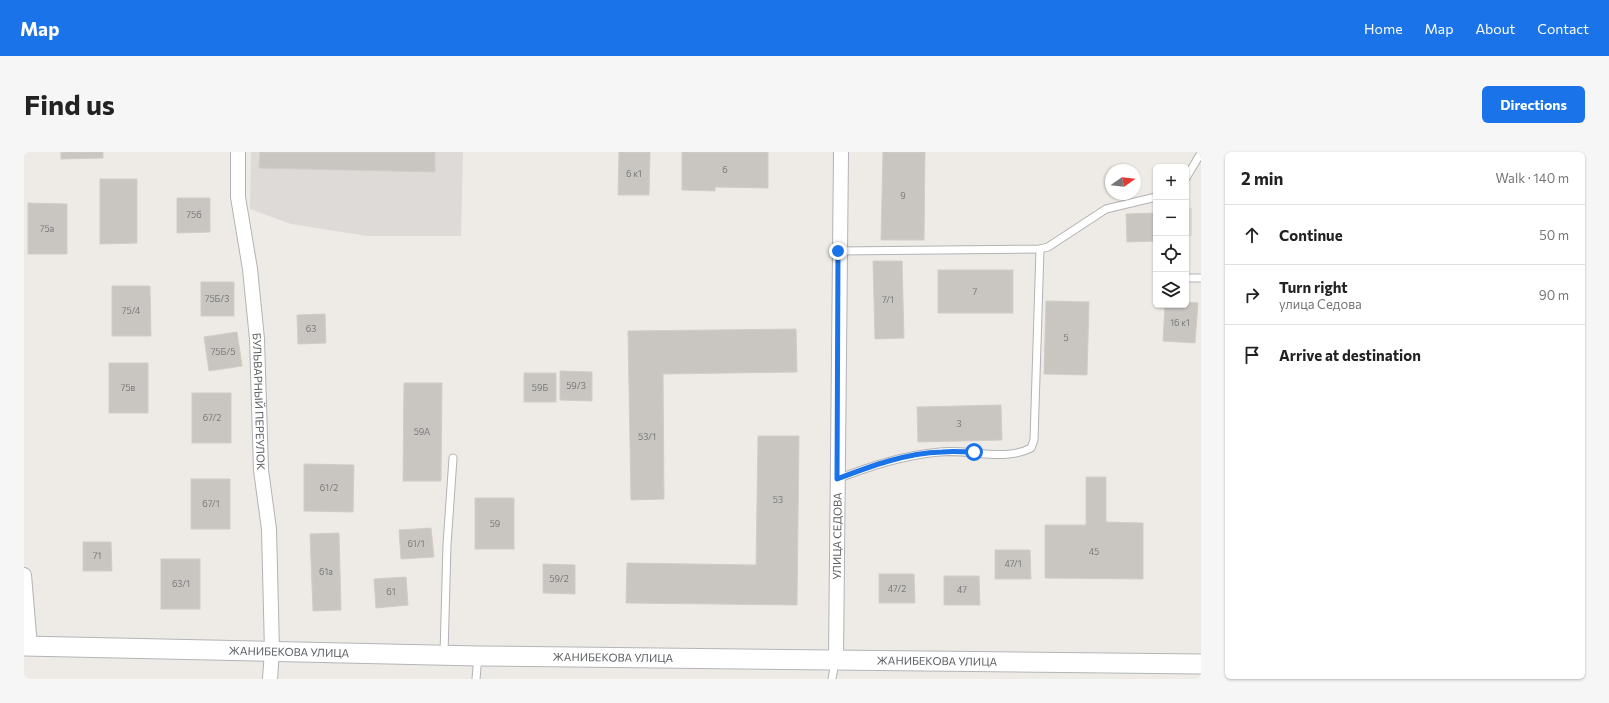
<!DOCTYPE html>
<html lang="en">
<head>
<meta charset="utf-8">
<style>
	:root { --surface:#fff; --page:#f6f6f6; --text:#222; --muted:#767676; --line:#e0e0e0; --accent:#1a73e8 }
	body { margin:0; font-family:Commissioner,sans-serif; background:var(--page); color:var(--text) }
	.controls { position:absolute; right:12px; top:12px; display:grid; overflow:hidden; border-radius:6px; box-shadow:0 1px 3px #0004 }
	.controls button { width:36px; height:36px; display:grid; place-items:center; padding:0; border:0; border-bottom:1px solid var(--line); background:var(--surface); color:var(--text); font:20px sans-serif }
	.compass { position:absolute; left:1081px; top:12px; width:36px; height:36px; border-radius:50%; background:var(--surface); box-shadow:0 1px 3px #0004; rotate:76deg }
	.stop { position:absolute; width:12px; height:12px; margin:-9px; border:3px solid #1a73e8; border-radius:50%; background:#fff }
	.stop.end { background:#1a73e8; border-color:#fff; box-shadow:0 1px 4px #0008 }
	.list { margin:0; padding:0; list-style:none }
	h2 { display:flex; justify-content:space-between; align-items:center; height:52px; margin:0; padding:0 16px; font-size:17px }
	h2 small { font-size:13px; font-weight:400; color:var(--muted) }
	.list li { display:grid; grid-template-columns:26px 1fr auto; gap:12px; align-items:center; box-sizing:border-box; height:60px; padding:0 16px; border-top:1px solid var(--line) }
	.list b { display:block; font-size:15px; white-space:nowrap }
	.list p { margin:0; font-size:13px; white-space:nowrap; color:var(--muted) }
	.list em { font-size:13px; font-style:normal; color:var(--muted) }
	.icon { flex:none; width:22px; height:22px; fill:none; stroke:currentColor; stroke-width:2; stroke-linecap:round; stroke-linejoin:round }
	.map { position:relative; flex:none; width:1177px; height:527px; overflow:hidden; border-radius:6px }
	header { display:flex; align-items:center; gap:24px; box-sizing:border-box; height:56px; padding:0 20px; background:var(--accent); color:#fff }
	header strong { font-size:19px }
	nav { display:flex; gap:22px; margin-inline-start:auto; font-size:14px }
	.intro { display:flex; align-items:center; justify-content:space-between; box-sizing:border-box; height:96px; padding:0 24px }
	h1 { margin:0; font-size:28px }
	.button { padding:10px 18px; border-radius:6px; background:var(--accent); color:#fff; font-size:14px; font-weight:700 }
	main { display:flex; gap:24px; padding:0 24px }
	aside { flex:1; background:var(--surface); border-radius:6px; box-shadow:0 1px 3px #0004 }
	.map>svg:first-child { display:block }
	.industrial { fill:#dddad8 }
	.building { fill:#c9c6c2; stroke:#d2ccc5 }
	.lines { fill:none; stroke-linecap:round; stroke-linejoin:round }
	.lane-casing { stroke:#b1b3b6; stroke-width:9 }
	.street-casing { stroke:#b1b3b6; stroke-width:16 }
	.secondary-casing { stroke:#b2b5b9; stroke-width:21 }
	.lane { stroke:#fff; stroke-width:7 }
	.street { stroke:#fff; stroke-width:14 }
	.secondary { stroke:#fff; stroke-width:19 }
	.route { stroke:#1a73e8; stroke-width:5 }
	.labels { text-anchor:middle; stroke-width:4; stroke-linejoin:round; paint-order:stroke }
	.number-label { font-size:9px; fill:#787a7c }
	.street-label { font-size:11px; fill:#5d6164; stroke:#fff }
</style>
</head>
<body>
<header>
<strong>Map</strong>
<nav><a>Home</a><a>Map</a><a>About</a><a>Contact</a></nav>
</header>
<div class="intro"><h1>Find us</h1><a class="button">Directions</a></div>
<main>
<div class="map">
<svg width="1177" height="527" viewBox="0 0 1177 527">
	<rect width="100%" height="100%" fill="#eeebe6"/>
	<!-- industrial -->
	<g class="industrial">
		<path d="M227 0H439L437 84H343L267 72 226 57Z"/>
		<rect x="1162" y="56" width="6" height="28"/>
	</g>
	<!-- building -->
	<g class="building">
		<path d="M37 0H79V6L37 7Z"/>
		<path d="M236 0H411V20L235 16Z"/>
		<path d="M595 0H626L625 43H594Z"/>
		<path d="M658 0H744V36L691 35V39L658 38Z"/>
		<path d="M859 0H901L900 88H857Z"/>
		<path d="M76 27H113V91L76 92Z"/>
		<path d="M153 46H186V80L153 81Z"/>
		<path d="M4 51 43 52V102H4Z"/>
		<path d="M1132 61V89L1103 90 1102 62Z"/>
		<path d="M849 109H878L880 186 851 187Z"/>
		<rect x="914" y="118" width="75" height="43"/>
		<rect x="177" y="130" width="33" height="34"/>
		<path d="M88 134H126L127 184H88Z"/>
		<path d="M1022 149 1065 150 1063 223 1020 222Z"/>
		<path d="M1162 150 1174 151 1171 191 1139 189 1141 153H1162Z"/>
		<path d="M301 162 302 191 274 192 273 163Z"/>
		<path d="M772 177 773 220 639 222 640 347 607 348 604 179Z"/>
		<path d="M213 180 218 214 185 219 180 185Z"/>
		<rect x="85" y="211" width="39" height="50"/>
		<path d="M536 219 568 220V249L536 248Z"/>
		<rect x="500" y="221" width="32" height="29"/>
		<path d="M380 231H418L417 329H379Z"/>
		<rect x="168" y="241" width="39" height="50"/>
		<path d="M977 253 978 288 894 290 893 255Z"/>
		<path d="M734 284H775L773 453 602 451 603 411 732 413Z"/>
		<path d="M280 312 330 313 329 360 280 359Z"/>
		<path d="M1062 325H1082V370L1119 371V427L1021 426V373H1062Z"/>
		<rect x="167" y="327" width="39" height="50"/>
		<rect x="451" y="346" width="39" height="51"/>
		<path d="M407 376 410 405 377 407 375 378Z"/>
		<path d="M315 381 317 458 289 459 286 382Z"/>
		<path d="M59 390H87L88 419H59Z"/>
		<path d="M971 398H1006L1007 427H971Z"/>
		<rect x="137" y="407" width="39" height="50"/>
		<path d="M519 412 551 413V442L519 441Z"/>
		<path d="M855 422H890L891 451H855Z"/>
		<path d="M920 424H955L956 453H920Z"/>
		<path d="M382 425 384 453 352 456 350 427Z"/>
	</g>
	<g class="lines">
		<defs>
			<g id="lane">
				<path d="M1162 26 1177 1"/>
				<path d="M814 99 1016 97 1024 95 1082 57 1132 45"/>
				<path d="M1162 126H1177"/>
				<path d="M813 327C847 314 880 303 916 300 945 297 981 310 1007 296L1010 288 1016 97"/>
				<path d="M420 502 423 393 429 306"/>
				<path d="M452 527 454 504"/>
				<path d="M808 527 811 510"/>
			</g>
			<g id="street">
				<path id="s1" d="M214 0V45L226 117 233 187 237 318 245 377 248 499 246 527"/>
				<path d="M0 423 6 494"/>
				<path id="s2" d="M812 507 817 0"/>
			</g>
			<g id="secondary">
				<path id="s3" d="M0 494 454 504 1177 512"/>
			</g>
		</defs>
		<!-- lane casing -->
		<use href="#lane" class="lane-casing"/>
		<!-- street casing -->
		<use href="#street" class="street-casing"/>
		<!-- secondary casing -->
		<use href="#secondary" class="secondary-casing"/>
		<!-- lane -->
		<use href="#lane" class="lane"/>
		<!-- street -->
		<use href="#street" class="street"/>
		<!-- secondary -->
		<use href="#secondary" class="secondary"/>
	</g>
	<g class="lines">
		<!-- route -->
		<path class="route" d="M814 99 813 327C847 314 882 301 918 300 929 299 939 300 950 300"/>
	</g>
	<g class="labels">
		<!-- number labels -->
		<g class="number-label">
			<text x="701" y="21">6</text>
			<text x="610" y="25">6 к1</text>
			<text x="879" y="47">9</text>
			<text x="170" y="66">75б</text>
			<text x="23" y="80">75а</text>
			<text x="951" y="143">7</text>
			<text x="193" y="150">75Б/3</text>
			<text x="864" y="151">7/1</text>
			<text x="107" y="162">75/4</text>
			<text x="1156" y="174">16 к1</text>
			<text x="287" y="180">63</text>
			<text x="1042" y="189">5</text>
			<text x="199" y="203">75Б/5</text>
			<text x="552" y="237">59/3</text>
			<text x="104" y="239">75в</text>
			<text x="516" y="239">59Б</text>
			<text x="188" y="269">67/2</text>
			<text x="935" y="275">3</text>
			<text x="398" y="283">59А</text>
			<text x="623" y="288">53/1</text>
			<text x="305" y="339">61/2</text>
			<text x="754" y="351">53</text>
			<text x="187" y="355">67/1</text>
			<text x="471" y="375">59</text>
			<text x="392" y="395">61/1</text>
			<text x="1070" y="403">45</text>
			<text x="73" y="407">71</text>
			<text x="989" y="415">47/1</text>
			<text x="302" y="423">61а</text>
			<text x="535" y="430">59/2</text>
			<text x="157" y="435">63/1</text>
			<text x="873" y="440">47/2</text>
			<text x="938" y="441">47</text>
			<text x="367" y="443">61</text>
		</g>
		<!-- street labels -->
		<g class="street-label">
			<text dy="4" stroke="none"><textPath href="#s1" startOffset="251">БУЛЬВАРНЫЙ ПЕРЕУЛОК</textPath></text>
			<text dy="4" stroke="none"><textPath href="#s2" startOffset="123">УЛИЦА СЕДОВА</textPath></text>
			<text dy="4" stroke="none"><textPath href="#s3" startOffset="265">ЖАНИБЕКОВА УЛИЦА</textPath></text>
			<text dy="4" stroke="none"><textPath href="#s3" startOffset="589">ЖАНИБЕКОВА УЛИЦА</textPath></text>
			<text dy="4" stroke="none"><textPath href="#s3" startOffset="913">ЖАНИБЕКОВА УЛИЦА</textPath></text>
		</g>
	</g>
</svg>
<div class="controls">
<button>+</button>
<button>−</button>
<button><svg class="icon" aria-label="locate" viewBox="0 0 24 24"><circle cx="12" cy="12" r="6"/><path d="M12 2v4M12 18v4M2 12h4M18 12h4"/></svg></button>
<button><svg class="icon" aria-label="layers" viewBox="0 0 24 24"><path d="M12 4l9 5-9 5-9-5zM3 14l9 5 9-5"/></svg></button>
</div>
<svg class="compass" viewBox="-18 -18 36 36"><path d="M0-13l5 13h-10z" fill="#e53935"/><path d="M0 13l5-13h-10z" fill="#767676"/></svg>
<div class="stop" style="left:950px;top:300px"></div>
<div class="stop end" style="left:814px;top:99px"></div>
</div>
<aside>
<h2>2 min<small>Walk · 140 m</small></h2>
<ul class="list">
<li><svg class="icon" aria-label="ahead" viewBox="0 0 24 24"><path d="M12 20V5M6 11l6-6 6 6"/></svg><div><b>Continue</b></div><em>50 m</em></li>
<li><svg class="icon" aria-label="right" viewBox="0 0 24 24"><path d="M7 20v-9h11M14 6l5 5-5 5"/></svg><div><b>Turn right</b><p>улица Седова</p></div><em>90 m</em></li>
<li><svg class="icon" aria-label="arrive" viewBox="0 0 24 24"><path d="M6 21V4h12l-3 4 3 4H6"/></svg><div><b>Arrive at destination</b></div></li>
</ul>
</aside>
</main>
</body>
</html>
